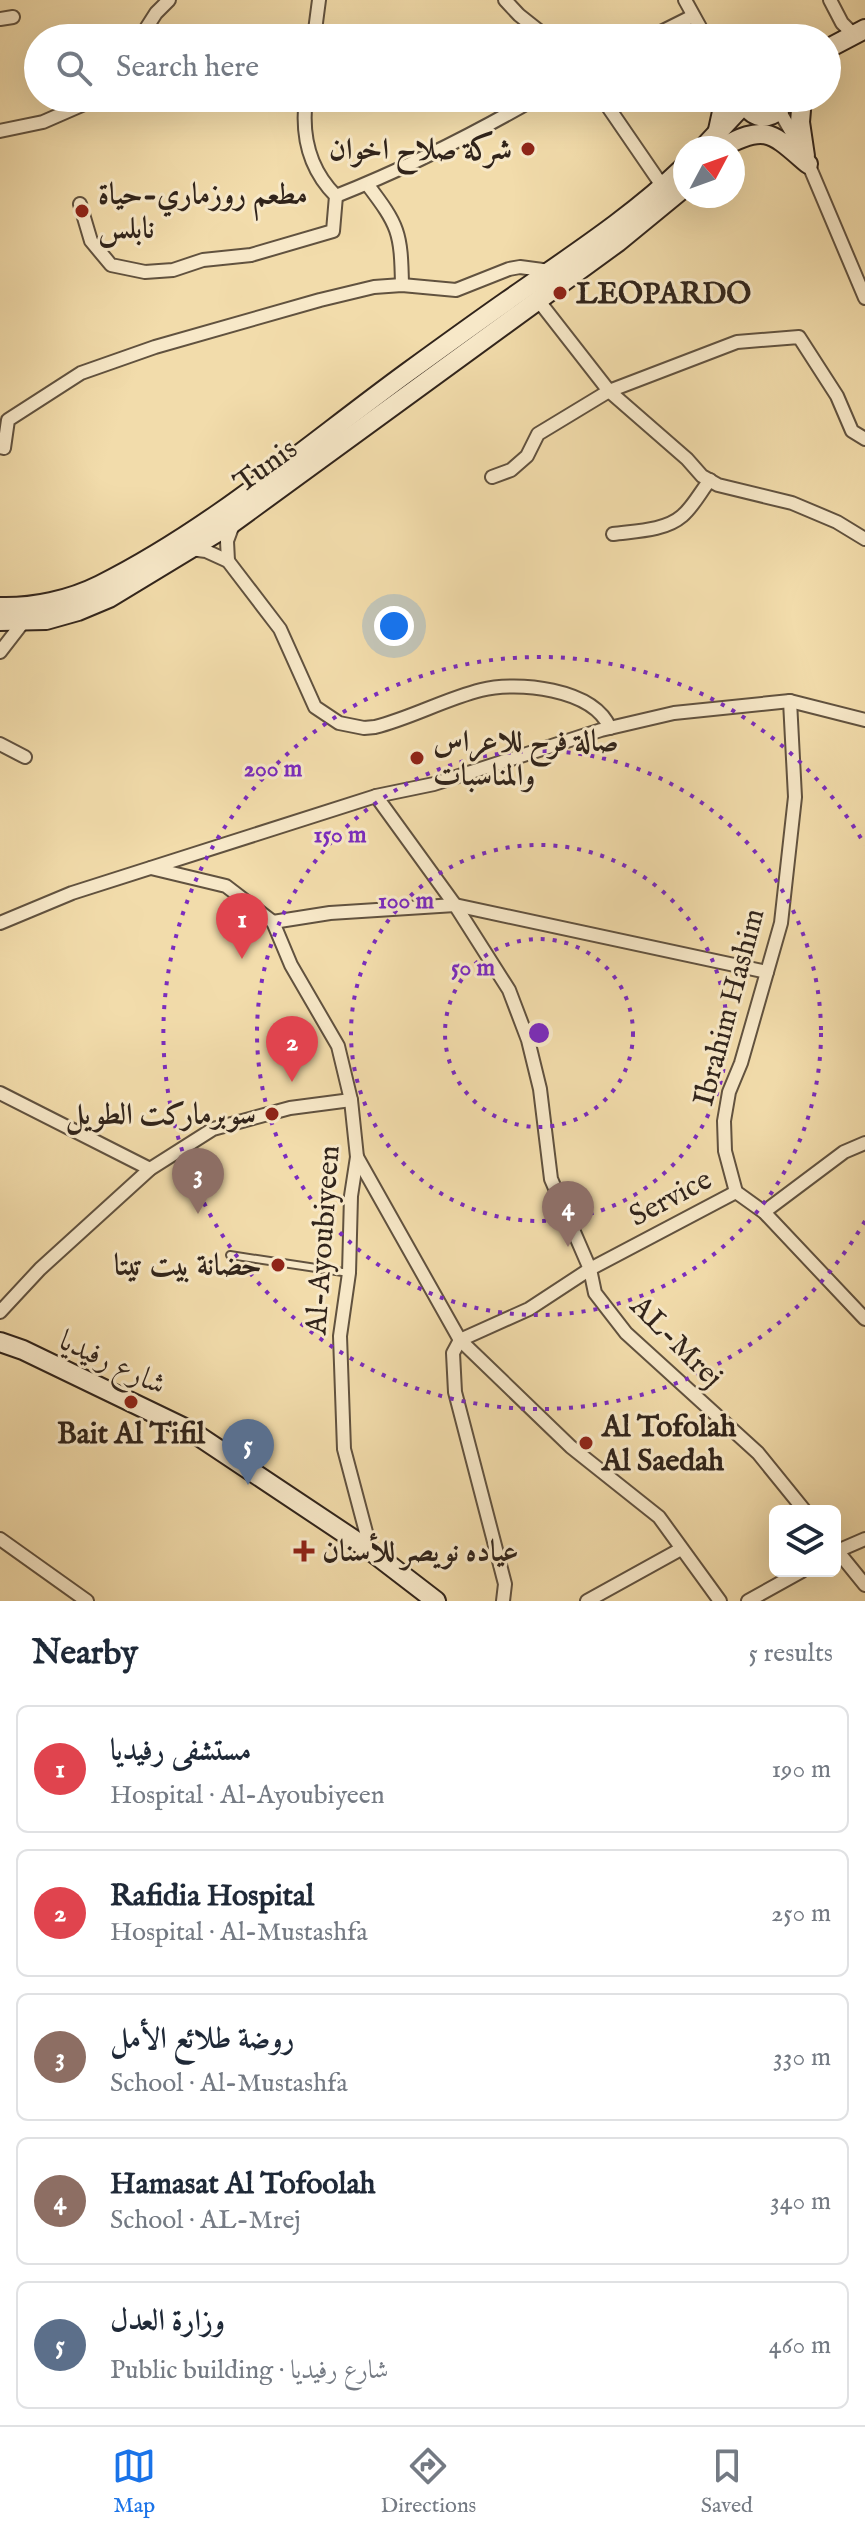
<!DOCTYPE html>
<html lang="en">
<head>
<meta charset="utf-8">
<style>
	:root { --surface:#fff; --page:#f6f6f7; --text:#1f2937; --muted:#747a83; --line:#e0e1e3; --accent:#1a73e8 }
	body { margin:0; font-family:"IM FELL English",Amiri,serif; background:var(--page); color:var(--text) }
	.controls { position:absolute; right:24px; bottom:24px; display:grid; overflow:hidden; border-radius:12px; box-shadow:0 8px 32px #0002 }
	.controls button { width:72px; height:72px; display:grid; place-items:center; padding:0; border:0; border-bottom:2px solid var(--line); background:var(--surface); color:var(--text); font:40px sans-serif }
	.compass { position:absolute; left:673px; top:136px; width:72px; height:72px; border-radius:50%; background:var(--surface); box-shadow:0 8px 32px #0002; rotate:49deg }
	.you { position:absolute; left:394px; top:626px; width:28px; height:28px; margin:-20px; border:6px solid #fff; border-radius:50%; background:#1a73e8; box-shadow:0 0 0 12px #1a73e833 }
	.badge { display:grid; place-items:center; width:52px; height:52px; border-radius:50%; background:var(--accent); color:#fff; font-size:26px; font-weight:700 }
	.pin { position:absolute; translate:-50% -66px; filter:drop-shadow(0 2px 4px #0008) }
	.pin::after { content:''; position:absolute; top:42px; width:28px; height:24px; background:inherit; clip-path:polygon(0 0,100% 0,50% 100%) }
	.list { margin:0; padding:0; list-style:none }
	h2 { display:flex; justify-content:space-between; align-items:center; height:104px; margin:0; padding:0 32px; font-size:34px }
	h2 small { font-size:26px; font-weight:400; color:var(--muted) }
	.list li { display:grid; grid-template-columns:52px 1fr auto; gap:24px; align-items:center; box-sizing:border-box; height:128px; margin:0 16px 16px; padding:0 16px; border:2px solid var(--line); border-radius:12px }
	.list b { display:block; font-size:30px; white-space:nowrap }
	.list p { margin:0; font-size:26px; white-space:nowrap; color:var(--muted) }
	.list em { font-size:26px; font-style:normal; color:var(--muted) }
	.icon { flex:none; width:44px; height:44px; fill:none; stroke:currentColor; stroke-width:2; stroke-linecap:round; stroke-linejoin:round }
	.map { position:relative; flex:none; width:865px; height:1601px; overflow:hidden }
	.search { position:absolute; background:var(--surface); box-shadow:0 8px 32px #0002; left:24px; right:24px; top:24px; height:88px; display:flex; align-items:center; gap:20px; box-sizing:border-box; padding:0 28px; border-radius:44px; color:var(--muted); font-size:30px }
	.sheet { height:824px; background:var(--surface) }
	nav { display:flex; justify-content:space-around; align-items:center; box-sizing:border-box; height:112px; border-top:2px solid var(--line); background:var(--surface); font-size:22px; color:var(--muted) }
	nav a { display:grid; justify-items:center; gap:4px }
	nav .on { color:var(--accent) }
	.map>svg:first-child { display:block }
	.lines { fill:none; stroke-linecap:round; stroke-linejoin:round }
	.lane-casing { stroke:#61523f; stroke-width:10 }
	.street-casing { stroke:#61523f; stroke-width:16 }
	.secondary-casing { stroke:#31241b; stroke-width:22 }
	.lane { stroke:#f7e8c8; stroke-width:6 }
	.street { stroke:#f7e8c8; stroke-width:12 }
	.secondary { stroke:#f7e8c8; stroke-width:18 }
	.ring { fill:none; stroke:#7b2cbf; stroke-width:4; stroke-dasharray:4 8 }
	.poi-dot { fill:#8f2418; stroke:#f7e8c8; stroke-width:3 }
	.labels { text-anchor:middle; stroke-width:6; stroke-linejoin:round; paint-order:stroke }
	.poi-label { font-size:30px; font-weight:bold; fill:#31241b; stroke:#f7e8c8; text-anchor:start }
	.street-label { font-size:30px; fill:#31241b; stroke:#f7e8c8 }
	.centre { fill:#7b2cbf; stroke:#f7e8c8; stroke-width:4 }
	.ring-label { font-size:24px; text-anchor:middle; font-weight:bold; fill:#7b2cbf; stroke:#f7e8c8; stroke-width:6; stroke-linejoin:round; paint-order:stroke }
</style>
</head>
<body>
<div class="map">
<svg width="865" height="1601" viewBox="0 0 865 1601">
	<rect width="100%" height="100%" fill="#f2dcab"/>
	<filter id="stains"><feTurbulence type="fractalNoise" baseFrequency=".0025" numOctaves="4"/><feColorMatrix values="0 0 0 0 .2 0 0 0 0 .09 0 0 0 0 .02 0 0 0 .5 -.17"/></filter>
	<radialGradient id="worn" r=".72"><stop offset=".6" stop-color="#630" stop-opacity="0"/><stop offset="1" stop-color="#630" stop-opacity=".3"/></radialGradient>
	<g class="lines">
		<defs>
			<path id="lane" d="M230 1255 349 1273"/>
			<g id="street">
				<path d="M505 0 519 15 548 38"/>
				<path d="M685 0 706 38"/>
				<path d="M830 0 842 23 854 35"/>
				<path d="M0 19 13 17"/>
				<path d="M140 38 156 13 169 0"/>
				<path d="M314 38 319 0"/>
				<path d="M649 38 693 16"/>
				<path d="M602 98 663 187"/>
				<path d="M779 110 805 156 865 298"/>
				<path d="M0 131 43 122 98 98"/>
				<path d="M367 184C399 226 401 232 402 285"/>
				<path d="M336 196C404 169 472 135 536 98"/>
				<path d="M80 204 91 241 111 265 145 272 173 270 203 260 251 255 333 231 336 196C309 169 301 136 306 98"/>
				<path d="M538 300 609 391 687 459 702 476 718 485 792 503 837 522 865 539"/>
				<path d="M0 447 4 448 8 420 81 373 155 347 320 300 374 287 402 285 456 290 509 269 520 267 550 271"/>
				<path d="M492 477 511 470 527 456 538 434 609 391 737 342 799 337 837 396 852 431 865 439"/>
				<path d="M613 534C634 531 665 531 682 516 693 507 701 491 710 480"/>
				<path d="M190 549 206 551 228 561 280 629 315 707 339 723 364 728 375 727C411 718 445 699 481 690 517 681 593 688 610 728"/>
				<path d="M228 561 227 541 234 522"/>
				<path d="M0 652 24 621"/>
				<path d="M790 701 795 797 781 923 741 1063 729 1092 724 1121 725 1151 736 1192 764 1212 865 1319"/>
				<path d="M0 744 25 757"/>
				<path d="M376 796 455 905 509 990 528 1040 540 1089 551 1179 590 1269 595 1293 626 1333 758 1453 805 1511"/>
				<path d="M151 868 226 886 273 922"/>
				<path d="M273 922 291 965 338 1046 351 1100 357 1157 351 1196 349 1273 340 1336 344 1449 371 1551"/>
				<path d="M273 922 330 913 455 905 767 972"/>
				<path d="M0 923 72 893 376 796 434 784 601 730 674 713 790 701 865 720"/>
				<path d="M0 1093 150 1169"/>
				<path d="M357 1157 460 1340 571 1447 659 1517 720 1601"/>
				<path d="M764 1212 844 1152 865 1143"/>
				<path d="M0 1312 40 1269 150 1169 213 1129 290 1108 351 1100"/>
				<path d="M0 1539 87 1601"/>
				<path d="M835 1548 865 1585"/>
				<path d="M835 1552 865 1539"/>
				<path d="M503 1601 505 1584 455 1392 453 1353 460 1340 529 1309 590 1269 736 1192"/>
				<path d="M587 1601 681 1549"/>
				<path d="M748 1601 802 1571"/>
			</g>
			<g id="secondary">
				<path d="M827 49 865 29"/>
				<path d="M744 98C748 117 765 122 779 110L784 98"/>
				<path d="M802 98 800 122 805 156"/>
				<path d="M718 130 725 98"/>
				<path d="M703 148 745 103"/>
				<path d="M721 148C766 123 772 133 808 164"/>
				<path d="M0 607C33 608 70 600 100 585 212 529 308 445 408 372 441 348 474 324 507 301 568 258 631 218 685 166"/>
				<path d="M0 621 46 620 78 611 109 598 231 524 618 242 685 187"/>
				<path d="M0 1342 23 1350 191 1431 371 1551 436 1601"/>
			</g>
		</defs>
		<!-- lane casing -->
		<use href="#lane" class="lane-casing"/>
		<!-- street casing -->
		<use href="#street" class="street-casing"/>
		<!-- secondary casing -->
		<use href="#secondary" class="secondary-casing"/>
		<!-- lane -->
		<use href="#lane" class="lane"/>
		<!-- street -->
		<use href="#street" class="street"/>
		<!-- secondary -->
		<use href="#secondary" class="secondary"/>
	</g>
	<!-- distance rings -->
	<g class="ring">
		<circle cx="539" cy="1033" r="94"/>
		<circle cx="539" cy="1033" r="188"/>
		<circle cx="539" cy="1033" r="282"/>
		<path d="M865 1221A376 376 0 1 1 865 845"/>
	</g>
	<!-- markers -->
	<g class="poi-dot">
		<circle cx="528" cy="149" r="8"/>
		<circle cx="82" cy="211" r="8"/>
		<circle cx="560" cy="293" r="8"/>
		<circle cx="417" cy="758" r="8"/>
		<circle cx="272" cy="1114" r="8"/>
		<circle cx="278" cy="1265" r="8"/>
		<circle cx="131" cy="1402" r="8"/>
		<circle cx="586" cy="1443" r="8"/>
		<path d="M300 1539h8v8h8v8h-8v8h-8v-8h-8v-8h8z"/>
	</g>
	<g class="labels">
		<!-- poi labels -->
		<g class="poi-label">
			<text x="512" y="159" text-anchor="end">شركة صلاح اخوان</text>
			<text x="98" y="204">مطعم روزماري-حياة<tspan x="98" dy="34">نابلس</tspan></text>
			<text x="576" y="303">LEOPARDO</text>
			<text x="433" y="751">صالة فرح للاعراس<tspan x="433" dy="34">والمناسبات</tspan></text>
			<text x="256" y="1124" text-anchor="end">سوبرماركت الطويل</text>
			<text x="262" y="1275" text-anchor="end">حضانة بيت تيتا</text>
			<text x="602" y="1436">Al Tofolah<tspan x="602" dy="34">Al Saedah</tspan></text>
			<text x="131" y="1443" text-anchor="middle">Bait Al Tifil</text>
			<text x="322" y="1561">عياده نويصر للأسنان</text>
		</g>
		<!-- street labels -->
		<g class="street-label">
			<text transform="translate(265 465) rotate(-36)" y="10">Tunis</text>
			<text transform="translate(728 1007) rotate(-75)" y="10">Ibrahim Hashim</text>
			<text transform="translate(670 1197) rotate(-28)" y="10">Service</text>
			<text transform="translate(322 1240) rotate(-86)" y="10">Al-Ayoubiyeen</text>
			<text transform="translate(677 1341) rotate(45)" y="10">AL-Mrej</text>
			<text transform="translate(113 1362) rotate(25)" y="10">شارع رفيديا</text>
		</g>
	</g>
	<circle cx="539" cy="1033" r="12" class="centre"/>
	<g class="ring-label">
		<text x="273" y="776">200 m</text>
		<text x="340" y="842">150 m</text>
		<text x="406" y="908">100 m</text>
		<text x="473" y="975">50 m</text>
	</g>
	<rect width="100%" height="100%" filter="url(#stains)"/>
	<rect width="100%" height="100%" fill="url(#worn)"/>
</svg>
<div class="controls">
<button><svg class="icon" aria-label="layers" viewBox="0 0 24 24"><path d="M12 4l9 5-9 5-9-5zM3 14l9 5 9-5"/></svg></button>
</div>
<svg class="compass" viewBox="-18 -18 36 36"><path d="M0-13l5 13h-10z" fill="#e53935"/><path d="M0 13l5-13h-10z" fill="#747a83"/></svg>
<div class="you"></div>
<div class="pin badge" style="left:242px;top:959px;background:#e0444e">1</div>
<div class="pin badge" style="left:292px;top:1082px;background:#e0444e">2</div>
<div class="pin badge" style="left:198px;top:1214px;background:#8d6e63">3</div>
<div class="pin badge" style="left:568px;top:1247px;background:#8d6e63">4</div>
<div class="pin badge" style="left:248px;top:1485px;background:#5c6f8a">5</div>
<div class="search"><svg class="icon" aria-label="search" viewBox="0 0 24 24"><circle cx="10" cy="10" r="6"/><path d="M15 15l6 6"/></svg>Search here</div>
</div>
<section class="sheet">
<h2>Nearby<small>5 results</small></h2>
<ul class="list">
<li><span class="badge" style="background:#e0444e">1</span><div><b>مستشفى رفيديا</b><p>Hospital · Al-Ayoubiyeen</p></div><em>190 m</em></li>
<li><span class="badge" style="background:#e0444e">2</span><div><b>Rafidia Hospital</b><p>Hospital · Al-Mustashfa</p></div><em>250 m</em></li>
<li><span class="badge" style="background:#8d6e63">3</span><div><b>روضة طلائع الأمل</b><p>School · Al-Mustashfa</p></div><em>330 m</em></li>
<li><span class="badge" style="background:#8d6e63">4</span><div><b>Hamasat Al Tofoolah</b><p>School · AL-Mrej</p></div><em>340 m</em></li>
<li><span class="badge" style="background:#5c6f8a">5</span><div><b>وزارة العدل</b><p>Public building · شارع رفيديا</p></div><em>460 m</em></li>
</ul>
</section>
<nav>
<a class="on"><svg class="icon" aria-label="map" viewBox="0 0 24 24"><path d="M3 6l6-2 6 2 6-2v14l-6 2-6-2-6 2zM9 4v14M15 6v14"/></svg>Map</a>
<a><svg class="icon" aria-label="directions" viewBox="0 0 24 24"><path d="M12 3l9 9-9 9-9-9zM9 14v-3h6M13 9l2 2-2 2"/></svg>Directions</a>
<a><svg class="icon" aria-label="saved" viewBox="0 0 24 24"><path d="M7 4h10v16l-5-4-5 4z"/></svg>Saved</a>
</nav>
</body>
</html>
